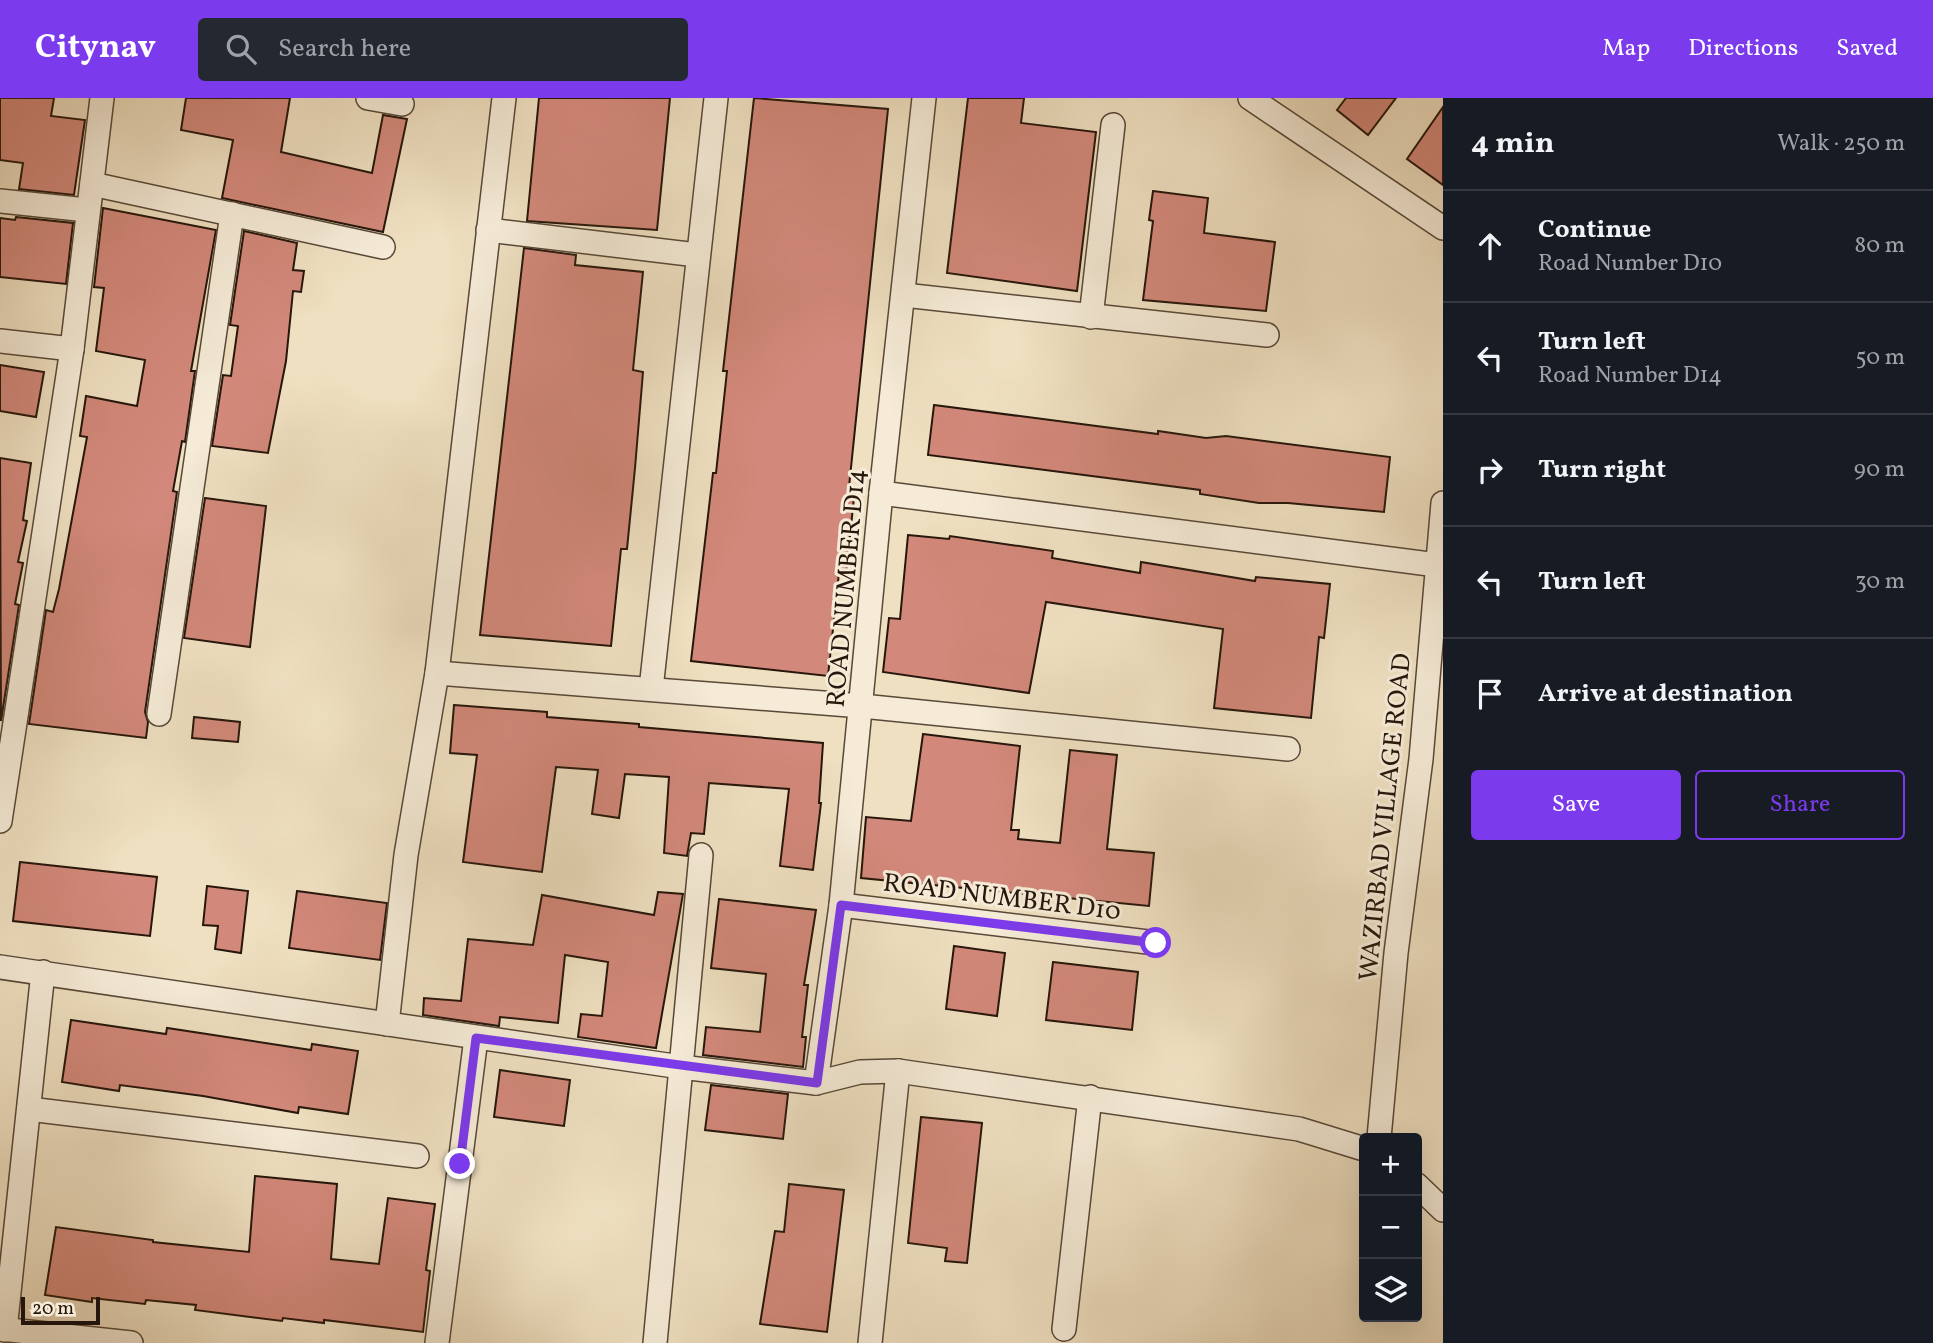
<!DOCTYPE html>
<html lang="en">
<head>
<meta charset="utf-8">
<style>
	:root { --surface:#171b24; --page:#242831; --text:#f1f3f6; --muted:#9ea1a6; --line:#363941; --accent:#7c3aed }
	body { margin:0; font-family:Vollkorn,serif; background:var(--page); color:var(--text) }
	.controls { position:absolute; right:21px; bottom:21px; display:grid; overflow:hidden; border-radius:7px; box-shadow:0 7px 28px #0002 }
	.controls button { width:63px; height:63px; display:grid; place-items:center; padding:0; border:0; border-bottom:2px solid var(--line); background:var(--surface); color:var(--text); font:35px sans-serif }
	.scale { position:absolute; left:21px; bottom:18px; width:79px; box-sizing:border-box; padding-left:7px; border:4px solid #26160b; border-top:0; font-size:19px; line-height:24px; white-space:nowrap; color:#26160b; -webkit-text-stroke:5px #f5ebd7; paint-order:stroke }
	.stop { position:absolute; width:21px; height:21px; margin:-16px; border:5px solid #7c3aed; border-radius:50%; background:#fff }
	.stop.end { background:#7c3aed; border-color:#fff; box-shadow:0 2px 7px #0008 }
	.list { margin:0; padding:0; list-style:none }
	h2 { display:flex; justify-content:space-between; align-items:center; height:91px; margin:0; padding:0 28px; font-size:30px }
	h2 small { font-size:23px; font-weight:400; color:var(--muted) }
	.list li { display:grid; grid-template-columns:46px 1fr auto; gap:21px; align-items:center; box-sizing:border-box; height:112px; padding:0 28px; border-top:2px solid var(--line) }
	.list b { display:block; font-size:26px; white-space:nowrap }
	.list p { margin:0; font-size:23px; white-space:nowrap; color:var(--muted) }
	.list em { font-size:23px; font-style:normal; color:var(--muted) }
	.actions { display:flex; gap:14px; padding:21px 28px }
	.actions a { flex:1; padding:16px 0; border:2px solid var(--accent); border-radius:7px; text-align:center; font-size:24px; color:var(--accent) }
	.actions .main { background:var(--accent); color:#fff }
	.icon { flex:none; width:38px; height:38px; fill:none; stroke:currentColor; stroke-width:2; stroke-linecap:round; stroke-linejoin:round }
	.map { position:relative; flex:none; width:1443px; height:1245px; overflow:hidden }
	header { display:flex; align-items:center; gap:42px; box-sizing:border-box; height:98px; padding:0 35px; background:var(--accent); color:#fff }
	header strong { font-size:33px }
	nav { display:flex; gap:38px; margin-inline-start:auto; font-size:24px }
	.search { width:490px; height:63px; background:var(--page); display:flex; align-items:center; gap:18px; box-sizing:border-box; padding:0 24px; border-radius:7px; color:var(--muted); font-size:26px }
	main { display:flex }
	aside { flex:1; background:var(--surface) }
	.map>svg:first-child { display:block }
	.building { fill:#d2887a; stroke:#26160b; stroke-width:2 }
	.lines { fill:none; stroke-linecap:round; stroke-linejoin:round }
	.street-casing { stroke:#584838; stroke-width:26 }
	.street { stroke:#f5ebd7; stroke-width:23 }
	.route { stroke:#7c3aed; stroke-width:9 }
	.labels { text-anchor:middle; stroke-width:6; stroke-linejoin:round; paint-order:stroke }
	.street-label { font-size:26px; fill:#26160b; stroke:#f5ebd7 }
</style>
</head>
<body>
<header>
<strong>Citynav</strong>
<div class="search"><svg class="icon" aria-label="search" viewBox="0 0 24 24"><circle cx="10" cy="10" r="6"/><path d="M15 15l6 6"/></svg>Search here</div>
<nav><a>Map</a><a>Directions</a><a>Saved</a></nav>
</header>
<main>
<div class="map">
<svg width="1443" height="1245" viewBox="0 0 1443 1245">
	<rect width="100%" height="100%" fill="#efe0c1"/>
	<filter id="stains"><feTurbulence type="fractalNoise" baseFrequency=".00286" numOctaves="4"/><feColorMatrix values="0 0 0 0 .2 0 0 0 0 .09 0 0 0 0 .02 0 0 0 .5 -.17"/></filter>
	<radialGradient id="worn" r=".72"><stop offset=".6" stop-color="#630" stop-opacity="0"/><stop offset="1" stop-color="#630" stop-opacity=".3"/></radialGradient>
	<!-- building -->
	<g class="building">
		<path d="M0 0H54L51 18 85 22 74 97 19 91 23 65 0 62Z"/>
		<path d="M186 0H290L281 54 372 75 383 17 407 21 383 134 222 100 233 42 181 32Z"/>
		<path d="M539 0H670L657 132 527 123Z"/>
		<path d="M754 0 888 11 849 389 855 390 846 476 839 475 828 578 691 563 713 375H716L727 273H723Z"/>
		<path d="M968 0H1024L1021 25 1096 34 1077 193 947 175Z"/>
		<path d="M1346 0H1396L1368 37 1337 12Z"/>
		<path d="M1443 9V87L1407 61Z"/>
		<path d="M1153 93 1208 100 1204 135 1275 144 1266 213 1143 202 1153 123 1149 122Z"/>
		<path d="M103 110 216 132 191 273H195L185 344 182 343 173 393 177 394 145 614 148 624 146 640 29 626 46 512 53 514 59 491 87 339 80 338 86 298 137 308 145 262 96 253 104 190 94 189Z"/>
		<path d="M16 119 73 125 66 186 0 179V120L15 122Z"/>
		<path d="M244 133 297 145 293 172 304 173 301 194 293 193 286 263 268 355 212 348 223 277 231 278 238 228 230 227Z"/>
		<path d="M524 150 576 157 575 167 643 174 633 272 643 274 635 370 627 451H621L611 548 480 537Z"/>
		<path d="M0 267 44 274 36 319 0 313Z"/>
		<path d="M934 307 1158 336V333L1206 340 1226 338 1390 359 1384 414 1288 405H1259L1200 396V392L928 357Z"/>
		<path d="M0 360 31 365 23 422 27 423 18 464 23 465 15 506 19 507 1 623Z"/>
		<path d="M205 400 266 408 250 549 184 540Z"/>
		<path d="M908 437 949 441 950 438 1053 453 1052 460 1140 475 1141 464 1255 483 1256 479 1330 486 1324 540 1319 539 1311 620 1214 610 1223 531 1046 504 1029 595 883 574 889 520 900 521Z"/>
		<path d="M454 607 547 614V619L639 626V629L823 645 819 705H821L813 772 780 768 789 691 709 685 704 736 691 735 687 758 664 755 669 679 625 676 619 720 592 716 598 672 556 669 542 774 463 764 477 657 450 655Z"/>
		<path d="M194 619 240 624 238 644 192 640Z"/>
		<path d="M923 636 1020 648 1011 732H1019L1018 741 1060 745 1070 652 1117 657 1107 751 1154 755 1149 808 861 780 866 719 911 723Z"/>
		<path d="M20 764 157 779 150 838 13 823Z"/>
		<path d="M207 788 248 793 241 855 215 851 218 828 203 827Z"/>
		<path d="M297 793 387 805 380 862 289 850Z"/>
		<path d="M658 794 683 796 656 950 578 939 581 916 602 918 608 864 565 857 558 925 500 919 499 928 423 917 424 900 461 903 468 841 533 847 542 797 654 817Z"/>
		<path d="M719 801 816 812 804 887H808L802 939H806L803 969 703 957 706 929 760 934 766 876 711 870Z"/>
		<path d="M954 848 1005 855 997 918 946 911Z"/>
		<path d="M1053 864 1138 874 1132 932 1046 922Z"/>
		<path d="M71 922 166 936 167 930 311 952 312 946 358 953 348 1016 299 1009 298 1015 203 998 120 987 119 993 62 984Z"/>
		<path d="M500 972 570 982 564 1028 494 1019Z"/>
		<path d="M711 987 788 996 783 1041 705 1032Z"/>
		<path d="M921 1019 982 1025 967 1165 945 1163 947 1150 908 1145Z"/>
		<path d="M255 1078 337 1086 331 1161 379 1166 388 1100 435 1106 426 1172 430 1173 423 1234 324 1222V1225L283 1220 282 1223 195 1212 196 1207 146 1202 145 1206 92 1200V1204L45 1197 56 1129 153 1142V1144L249 1154Z"/>
		<path d="M789 1086 844 1092 827 1234 760 1226 775 1133 784 1134Z"/>
	</g>
	<g class="lines">
		<defs>
			<g id="street">
				<path d="M368 0 402 6"/>
				<path d="M1250 0 1443 130"/>
				<path d="M92 86 383 149"/>
				<path d="M0 103 87 112"/>
				<path d="M488 132 697 157"/>
				<path d="M904 197 1267 237"/>
				<path d="M1091 219 1113 27"/>
				<path d="M0 243 72 251"/>
				<path d="M881 395 1437 467"/>
				<path d="M437 575 862 608 1288 651"/>
				<path d="M651 591 716 0"/>
				<path d="M159 616 232 116"/>
				<path d="M0 723 72 251 102 0"/>
				<path d="M841 807 1156 845"/>
				<path d="M0 869 681 969 816 985 860 974 898 973 1299 1031 1364 1051"/>
				<path d="M387 926 406 757 437 575 504 0"/>
				<path d="M816 985 841 807 881 395 924 0"/>
				<path d="M29 1011 417 1058"/>
				<path d="M1379 1040 1396 855 1421 661 1443 405"/>
				<path d="M1417 1087 1443 1112"/>
				<path d="M0 1231 131 1245"/>
				<path d="M1064 1231 1090 999"/>
				<path d="M5 1232 43 874"/>
				<path d="M437 1245 476 940"/>
				<path d="M655 1245 701 757"/>
				<path d="M870 1245 898 973"/>
			</g>
		</defs>
		<!-- street casing -->
		<use href="#street" class="street-casing"/>
		<!-- street -->
		<use href="#street" class="street"/>
	</g>
	<g class="lines">
		<!-- route -->
		<path class="route" d="M460 1066 476 940 817 985 841 807 1156 845"/>
	</g>
	<g class="labels">
		<!-- street labels -->
		<g class="street-label">
			<text transform="translate(845 490) rotate(-85)" y="9">ROAD NUMBER D14</text>
			<text transform="translate(1384 719) rotate(-84)" y="9">WAZIRBAD VILLAGE ROAD</text>
			<text transform="translate(1002 798) rotate(7)" y="9">ROAD NUMBER D10</text>
		</g>
	</g>
	<rect width="100%" height="100%" filter="url(#stains)"/>
	<rect width="100%" height="100%" fill="url(#worn)"/>
</svg>
<div class="controls">
<button>+</button>
<button>−</button>
<button><svg class="icon" aria-label="layers" viewBox="0 0 24 24"><path d="M12 4l9 5-9 5-9-5zM3 14l9 5 9-5"/></svg></button>
</div>
<div class="scale">20 m</div>
<div class="stop" style="left:1156px;top:845px"></div>
<div class="stop end" style="left:460px;top:1066px"></div>
</div>
<aside>
<h2>4 min<small>Walk · 250 m</small></h2>
<ul class="list">
<li><svg class="icon" aria-label="ahead" viewBox="0 0 24 24"><path d="M12 20V5M6 11l6-6 6 6"/></svg><div><b>Continue</b><p>Road Number D10</p></div><em>80 m</em></li>
<li><svg class="icon" aria-label="left" viewBox="0 0 24 24"><path d="M17 20v-9H6M10 6l-5 5 5 5"/></svg><div><b>Turn left</b><p>Road Number D14</p></div><em>50 m</em></li>
<li><svg class="icon" aria-label="right" viewBox="0 0 24 24"><path d="M7 20v-9h11M14 6l5 5-5 5"/></svg><div><b>Turn right</b></div><em>90 m</em></li>
<li><svg class="icon" aria-label="left" viewBox="0 0 24 24"><path d="M17 20v-9H6M10 6l-5 5 5 5"/></svg><div><b>Turn left</b></div><em>30 m</em></li>
<li><svg class="icon" aria-label="arrive" viewBox="0 0 24 24"><path d="M6 21V4h12l-3 4 3 4H6"/></svg><div><b>Arrive at destination</b></div></li>
</ul>
<div class="actions"><a class="main">Save</a><a>Share</a></div>
</aside>
</main>
</body>
</html>
